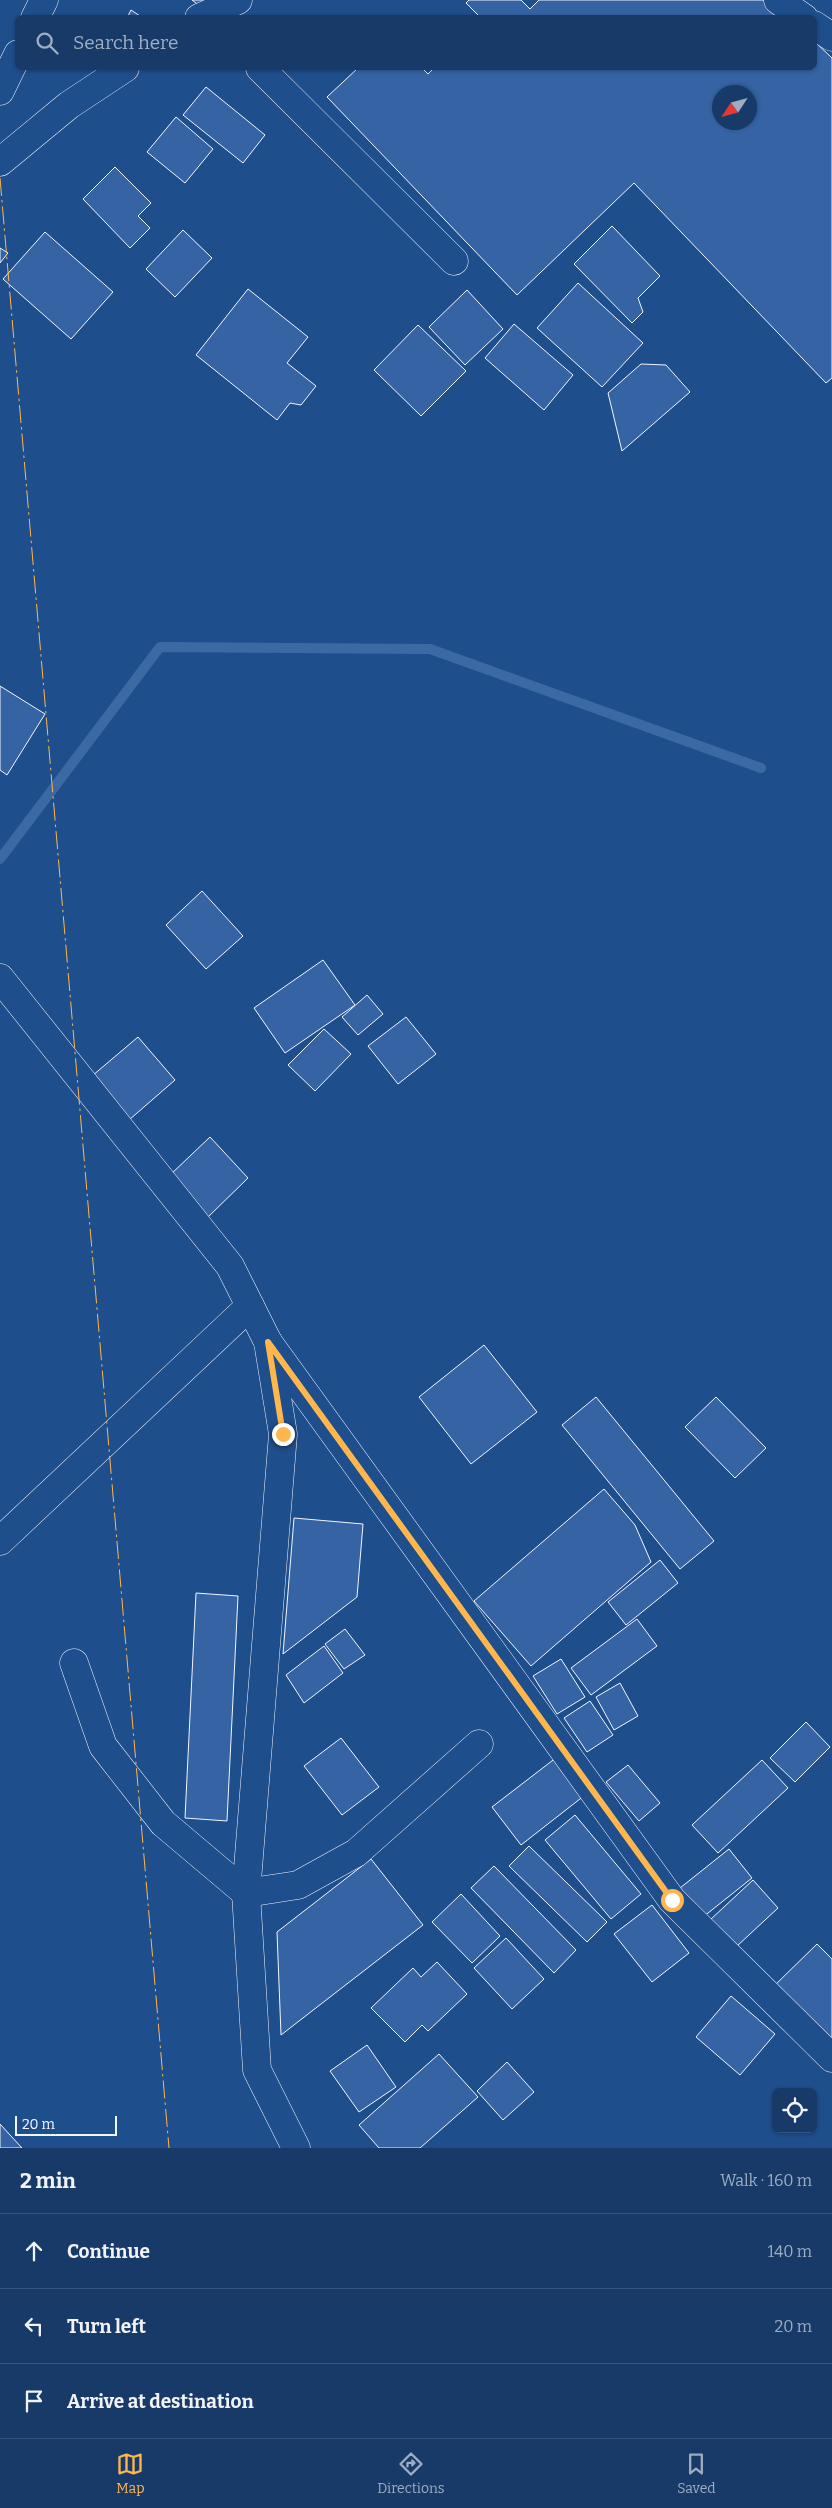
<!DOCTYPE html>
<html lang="en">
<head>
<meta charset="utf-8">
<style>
	:root { --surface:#173a69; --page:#20416f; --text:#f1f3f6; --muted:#9eadc0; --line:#36547d; --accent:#ffb74d }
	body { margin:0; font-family:Bitter,serif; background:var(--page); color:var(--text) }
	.controls { position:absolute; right:15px; bottom:15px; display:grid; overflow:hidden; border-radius:8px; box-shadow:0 1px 4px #0004 }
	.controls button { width:45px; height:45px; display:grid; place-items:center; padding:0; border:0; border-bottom:1px solid var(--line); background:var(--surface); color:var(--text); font:25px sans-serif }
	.compass { position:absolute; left:712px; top:85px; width:45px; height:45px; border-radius:50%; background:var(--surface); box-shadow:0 1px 4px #0004; rotate:234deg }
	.scale { position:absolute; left:15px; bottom:12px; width:102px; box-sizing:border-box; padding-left:5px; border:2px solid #f2f6ff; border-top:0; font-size:14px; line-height:18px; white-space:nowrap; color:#f2f6ff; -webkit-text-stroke:4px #1f4e8c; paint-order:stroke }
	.stop { position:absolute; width:15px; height:15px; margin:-11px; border:4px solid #ffb74d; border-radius:50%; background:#fff }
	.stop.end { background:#ffb74d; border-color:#fff; box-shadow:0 1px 5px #0008 }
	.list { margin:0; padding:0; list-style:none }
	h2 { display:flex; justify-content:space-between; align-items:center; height:65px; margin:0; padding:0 20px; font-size:21px }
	h2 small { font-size:16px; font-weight:400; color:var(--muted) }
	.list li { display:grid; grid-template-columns:32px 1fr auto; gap:15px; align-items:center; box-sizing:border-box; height:75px; padding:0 20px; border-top:1px solid var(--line) }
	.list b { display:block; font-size:19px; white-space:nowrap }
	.list em { font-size:16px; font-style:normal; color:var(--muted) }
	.icon { flex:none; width:28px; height:28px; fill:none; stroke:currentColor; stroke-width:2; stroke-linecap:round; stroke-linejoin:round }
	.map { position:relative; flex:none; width:832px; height:2148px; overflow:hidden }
	.search { position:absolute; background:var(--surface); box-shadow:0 1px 4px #0004; left:15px; right:15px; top:15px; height:55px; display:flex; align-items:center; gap:12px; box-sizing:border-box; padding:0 18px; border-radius:8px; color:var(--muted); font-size:19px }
	.sheet { height:290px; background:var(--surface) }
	nav { display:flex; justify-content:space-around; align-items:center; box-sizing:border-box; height:70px; border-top:1px solid var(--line); background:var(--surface); font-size:14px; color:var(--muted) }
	nav a { display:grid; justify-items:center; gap:2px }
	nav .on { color:var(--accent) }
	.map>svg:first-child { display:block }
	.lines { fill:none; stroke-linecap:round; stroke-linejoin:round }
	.stream { stroke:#3b69a3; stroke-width:10 }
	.building { fill:#3563a3; stroke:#f2f6ff; fill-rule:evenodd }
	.minor-casing { stroke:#f2f6ff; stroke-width:29 }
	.major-casing { stroke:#f2f6ff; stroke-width:29 }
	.minor { stroke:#1f4e8c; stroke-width:28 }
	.major { stroke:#1f4e8c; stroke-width:28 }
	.power { stroke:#ffb74d; stroke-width:1; stroke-dasharray:18 4 2.5 4; stroke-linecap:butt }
	.route { stroke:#ffb74d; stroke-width:6 }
</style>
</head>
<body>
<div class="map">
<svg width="832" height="2148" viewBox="0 0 832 2148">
	<rect width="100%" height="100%" fill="#1f4e8c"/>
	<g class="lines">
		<!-- stream -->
		<path class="stream" d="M0 859 160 647 430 649 761 768"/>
	</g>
	<!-- building -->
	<g class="building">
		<path d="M192 0H207L201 7Z"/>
		<path d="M469 0H521L530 9 539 0H764L773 2 789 18H481L466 3Z"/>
		<path d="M131 10 143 18H127Z"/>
		<path d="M814 41 832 58V378L826 383 634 183 517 295 327 97 358 68H422L428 74 434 68H814ZM720 92H750V122H720Z"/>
		<path d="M206 87 265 135 243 163 183 115Z"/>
		<path d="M176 117 213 149 185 183 147 152Z"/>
		<path d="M115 167 151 203 138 216 150 228 130 248 83 199Z"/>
		<path d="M612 226 660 276 638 298 643 312 632 323 574 264Z"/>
		<path d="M183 230 212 258 175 297 146 269Z"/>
		<path d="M45 232 113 292 71 339 3 279Z"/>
		<path d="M0 248 8 253 0 263Z"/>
		<path d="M578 283 643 343 602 387 537 328Z"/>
		<path d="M248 289 308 337 287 363 316 386 301 405 290 403 277 420 196 355Z"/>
		<path d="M467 290 503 329 465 365 429 327Z"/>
		<path d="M514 324 573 375 544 410 485 358Z"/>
		<path d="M418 325 466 371 421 416 374 370Z"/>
		<path d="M641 364 666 365 690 392 622 451 608 393Z"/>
		<path d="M0 686 45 714 7 775 0 770Z"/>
		<path d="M202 891 243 936 206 969 166 925Z"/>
		<path d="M323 960 355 1005 285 1053 254 1008Z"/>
		<path d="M367 995 383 1014 358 1035 342 1017Z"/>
		<path d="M406 1017 436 1054 398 1084 368 1046Z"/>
		<path d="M324 1029 351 1054 315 1091 288 1065Z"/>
		<path d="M138 1037 175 1080 129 1120 92 1076Z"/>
		<path d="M210 1137 248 1178 208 1217 169 1176Z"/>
		<path d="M484 1345 537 1412 471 1464 419 1397Z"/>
		<path d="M596 1397 714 1541 680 1569 562 1425Z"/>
		<path d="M716 1397 766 1448 735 1478 685 1427Z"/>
		<path d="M604 1489 635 1525 651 1562 531 1666 474 1601Z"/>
		<path d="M294 1518 363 1524 357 1597 283 1654Z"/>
		<path d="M660 1560 678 1583 626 1625 608 1602Z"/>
		<path d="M196 1593 238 1596 227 1821 185 1818Z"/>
		<path d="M637 1619 657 1646 591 1695 571 1668Z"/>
		<path d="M345 1629 365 1655 344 1669 325 1644Z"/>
		<path d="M324 1646 343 1673 304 1703 286 1675Z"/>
		<path d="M561 1659 585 1697 557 1714 533 1676Z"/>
		<path d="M620 1683 638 1716 614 1730 596 1697Z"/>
		<path d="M590 1701 613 1735 587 1752 564 1718Z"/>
		<path d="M806 1722 830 1747 795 1782 770 1758Z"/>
		<path d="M341 1738 379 1787 342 1815 304 1766Z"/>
		<path d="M557 1757 585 1795 521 1845 492 1807Z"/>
		<path d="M762 1760 788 1788 718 1853 692 1825Z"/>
		<path d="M628 1765 660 1803 639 1821 606 1782Z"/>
		<path d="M575 1815 641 1894 611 1919 545 1840Z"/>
		<path d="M529 1846 607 1922 587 1942 509 1866Z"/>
		<path d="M729 1849 752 1878 703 1917 680 1888Z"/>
		<path d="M371 1859 423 1925 281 2035 277 1932Z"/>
		<path d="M494 1866 576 1950 554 1973 471 1888Z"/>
		<path d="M753 1880 778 1908 736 1947 710 1920Z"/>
		<path d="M461 1894 500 1936 472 1963 432 1922Z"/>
		<path d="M652 1905 689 1953 652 1982 614 1934Z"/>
		<path d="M506 1938 544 1979 512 2009 474 1968Z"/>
		<path d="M817 1944 832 1959V2049L772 1988Z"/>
		<path d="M437 1962 467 1994 428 2031 422 2025 405 2042 371 2008 413 1968 421 1977Z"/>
		<path d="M731 1996 775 2034 740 2075 696 2037Z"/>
		<path d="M367 2045 396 2087 359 2112 330 2071Z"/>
		<path d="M439 2054 478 2097 420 2148H379L359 2125Z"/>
		<path d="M507 2062 534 2092 503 2120 477 2091Z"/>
		<path d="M0 2124 22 2148H0Z"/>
	</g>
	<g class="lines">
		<defs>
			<g id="minor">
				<path d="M778 0 804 18"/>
				<path d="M35 18 44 0"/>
				<path d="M199 18 238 0"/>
				<path d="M814 25 832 37"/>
				<path d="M260 68 454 261"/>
				<path d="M0 91 18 54"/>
				<path d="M0 162 69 105 125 68"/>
				<path d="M268 1342 672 1900 832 2058"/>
				<path d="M0 1541 250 1306"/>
				<path d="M74 1663 103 1746 163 1823 246 1893 298 1885 356 1853 479 1744"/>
			</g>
			<path id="major" d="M0 978 230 1266 268 1342 283 1434 246 1893 257 2070 296 2148"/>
		</defs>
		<!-- minor casing -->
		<use href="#minor" class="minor-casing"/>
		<!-- major casing -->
		<use href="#major" class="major-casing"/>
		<!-- minor -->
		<use href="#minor" class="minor"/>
		<!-- major -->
		<use href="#major" class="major"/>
		<!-- power -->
		<path class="power" d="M0 178 169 2148"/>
	</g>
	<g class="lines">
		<!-- route -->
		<path class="route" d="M283 1434 268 1342 672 1900"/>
	</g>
</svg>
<div class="controls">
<button><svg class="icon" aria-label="locate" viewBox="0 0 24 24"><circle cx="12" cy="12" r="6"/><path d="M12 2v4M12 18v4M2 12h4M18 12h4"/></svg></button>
</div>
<svg class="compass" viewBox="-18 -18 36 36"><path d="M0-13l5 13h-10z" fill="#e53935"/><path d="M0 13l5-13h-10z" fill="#9eadc0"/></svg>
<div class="scale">20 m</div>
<div class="stop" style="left:672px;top:1900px"></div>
<div class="stop end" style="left:283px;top:1434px"></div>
<div class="search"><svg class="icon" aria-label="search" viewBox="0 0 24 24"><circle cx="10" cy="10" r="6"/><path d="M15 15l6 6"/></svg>Search here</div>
</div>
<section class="sheet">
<h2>2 min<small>Walk · 160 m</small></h2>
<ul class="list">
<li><svg class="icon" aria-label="ahead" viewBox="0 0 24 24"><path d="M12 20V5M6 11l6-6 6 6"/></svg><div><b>Continue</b></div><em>140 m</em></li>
<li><svg class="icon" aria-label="left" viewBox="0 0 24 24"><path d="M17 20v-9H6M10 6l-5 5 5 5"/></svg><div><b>Turn left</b></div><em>20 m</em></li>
<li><svg class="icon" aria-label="arrive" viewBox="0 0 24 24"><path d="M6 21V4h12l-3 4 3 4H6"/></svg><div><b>Arrive at destination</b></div></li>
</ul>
</section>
<nav>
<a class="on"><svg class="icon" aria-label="map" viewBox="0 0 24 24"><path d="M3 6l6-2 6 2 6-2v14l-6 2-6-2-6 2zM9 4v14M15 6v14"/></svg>Map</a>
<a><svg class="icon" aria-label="directions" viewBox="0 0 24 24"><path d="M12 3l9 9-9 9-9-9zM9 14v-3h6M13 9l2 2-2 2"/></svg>Directions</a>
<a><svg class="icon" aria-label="saved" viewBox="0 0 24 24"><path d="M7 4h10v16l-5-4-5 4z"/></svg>Saved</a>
</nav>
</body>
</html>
